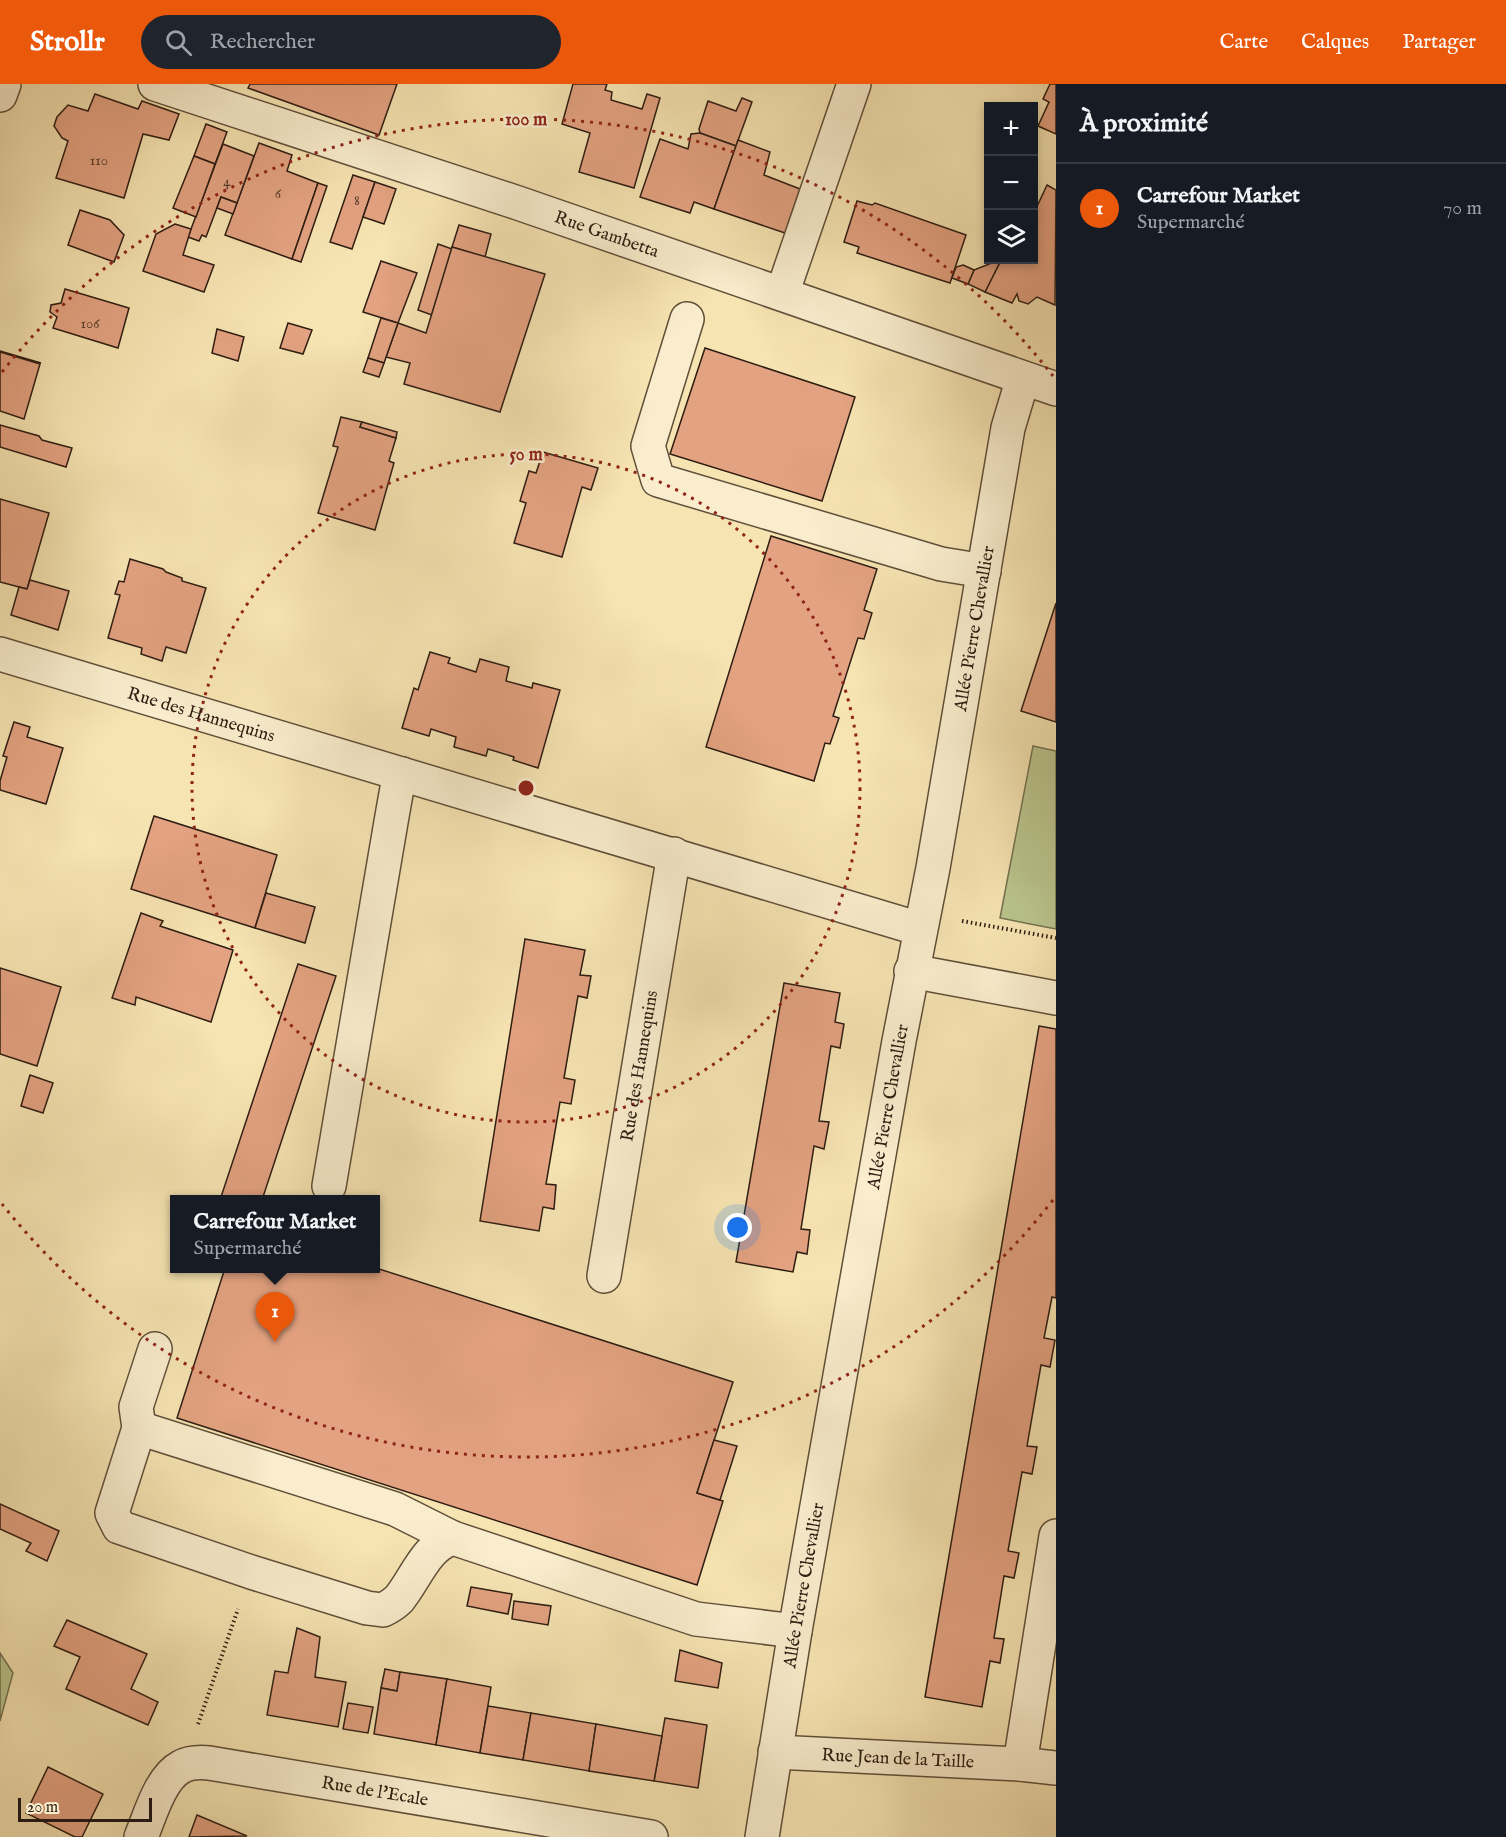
<!DOCTYPE html>
<html lang="fr">
<head>
<meta charset="utf-8">
<style>
	:root { --surface:#171b24; --page:#20242c; --text:#f1f3f6; --muted:#9ea1a6; --line:#363941; --accent:#ea580c }
	body { margin:0; font-family:"IM FELL English",serif; background:var(--page); color:var(--text) }
	.controls { position:absolute; right:18px; top:18px; display:grid; overflow:hidden; border-radius:0px; box-shadow:0 3px 9px #0003 }
	.controls button { width:54px; height:54px; display:grid; place-items:center; padding:0; border:0; border-bottom:2px solid var(--line); background:var(--surface); color:var(--text); font:30px sans-serif }
	.scale { position:absolute; left:18px; bottom:15px; width:134px; box-sizing:border-box; padding-left:6px; border:3px solid #2e1d12; border-top:0; font-size:16px; line-height:21px; white-space:nowrap; color:#2e1d12; -webkit-text-stroke:4px #f9edcd; paint-order:stroke }
	.you { position:absolute; left:738px; top:1144px; width:21px; height:21px; margin:-15px; border:4px solid #fff; border-radius:50%; background:#1a73e8; box-shadow:0 0 0 9px #1a73e833 }
	.badge { display:grid; place-items:center; width:39px; height:39px; border-radius:50%; background:var(--accent); color:#fff; font-size:20px; font-weight:700 }
	.pin { position:absolute; translate:-50% -50px; filter:drop-shadow(0 2px 3px #0008) }
	.pin::after { content:''; position:absolute; top:32px; width:21px; height:18px; background:inherit; clip-path:polygon(0 0,100% 0,50% 100%) }
	.popup { position:absolute; left:170px; top:1111px; width:210px; height:78px; box-sizing:border-box; display:grid; place-content:center; border-radius:0px; background:var(--surface); filter:drop-shadow(0 2px 4px #0005); font-size:20px; white-space:nowrap; color:var(--muted) }
	.popup b { font-size:22px; color:var(--text) }
	.popup::after { content:''; position:absolute; left:50%; top:100%; margin-left:-12px; border:12px solid transparent; border-top-color:var(--surface) }
	.list { margin:0; padding:0; list-style:none }
	h2 { display:flex; justify-content:space-between; align-items:center; height:78px; margin:0; padding:0 24px; font-size:26px }
	h2 small { font-size:20px; font-weight:400; color:var(--muted) }
	.list li { display:grid; grid-template-columns:39px 1fr auto; gap:18px; align-items:center; box-sizing:border-box; height:90px; padding:0 24px; border-top:2px solid var(--line) }
	.list b { display:block; font-size:22px; white-space:nowrap }
	.list p { margin:0; font-size:20px; white-space:nowrap; color:var(--muted) }
	.list em { font-size:20px; font-style:normal; color:var(--muted) }
	.icon { flex:none; width:33px; height:33px; fill:none; stroke:currentColor; stroke-width:2; stroke-linecap:round; stroke-linejoin:round }
	.map { position:relative; flex:none; width:1056px; height:1753px; overflow:hidden }
	header { display:flex; align-items:center; gap:36px; box-sizing:border-box; height:84px; padding:0 30px; background:var(--accent); color:#fff }
	header strong { font-size:28px }
	nav { display:flex; gap:33px; margin-inline-start:auto; font-size:21px }
	.search { width:420px; height:54px; background:var(--page); display:flex; align-items:center; gap:15px; box-sizing:border-box; padding:0 21px; border-radius:33px; color:var(--muted); font-size:22px }
	main { display:flex }
	aside { flex:1; background:var(--surface) }
	.map>svg:first-child { display:block }
	.green { fill:#bac58e; stroke:#747150; stroke-width:1.5 }
	.building { fill:#e3a281; stroke:#2e1d12; stroke-width:1.5 }
	.lines { fill:none; stroke-linecap:round; stroke-linejoin:round }
	.minor-casing { stroke:#604f3a; stroke-width:36 }
	.path { stroke:#2e1d12; stroke-width:4; stroke-dasharray:1.5 3; stroke-linecap:butt }
	.minor { stroke:#f9edcd; stroke-width:33 }
	.ring { fill:none; stroke:#8f2418; stroke-width:3; stroke-dasharray:3 6 }
	.labels { text-anchor:middle; stroke-width:5; stroke-linejoin:round; paint-order:stroke }
	.number-label { font-size:15px; fill:#5b3e2e }
	.street-label { font-size:18px; fill:#2e1d12; stroke:#f9edcd }
	.centre { fill:#8f2418; stroke:#f9edcd; stroke-width:3 }
	.ring-label { font-size:18px; text-anchor:middle; font-weight:bold; fill:#8f2418; stroke:#f9edcd; stroke-width:5; stroke-linejoin:round; paint-order:stroke }
</style>
</head>
<body>
<header>
<strong>Strollr</strong>
<div class="search"><svg class="icon" aria-label="search" viewBox="0 0 24 24"><circle cx="10" cy="10" r="6"/><path d="M15 15l6 6"/></svg>Rechercher</div>
<nav><a>Carte</a><a>Calques</a><a>Partager</a></nav>
</header>
<main>
<div class="map">
<svg width="1056" height="1753" viewBox="0 0 1056 1753">
	<rect width="100%" height="100%" fill="#f6e4b2"/>
	<filter id="stains"><feTurbulence type="fractalNoise" baseFrequency=".00333" numOctaves="4"/><feColorMatrix values="0 0 0 0 .2 0 0 0 0 .09 0 0 0 0 .02 0 0 0 .5 -.17"/></filter>
	<radialGradient id="worn" r=".72"><stop offset=".6" stop-color="#630" stop-opacity="0"/><stop offset="1" stop-color="#630" stop-opacity=".3"/></radialGradient>
	<!-- green -->
	<g class="green">
		<path d="M1033 662 1056 667V845L1000 834Z"/>
		<path d="M0 1569 13 1589 0 1637Z"/>
	</g>
	<!-- building -->
	<g class="building">
		<path d="M250 0H397L379 51 248 4Z"/>
		<path d="M573 0H607L605 6 612 8 611 16 642 25 647 10 660 14 634 104 579 88 590 49 562 40Z"/>
		<path d="M1050 0H1056V50L1038 42 1049 18 1043 15Z"/>
		<path d="M95 10 138 25 142 17 179 30 169 56 143 50 124 114 56 94 68 57 62 54 54 42 57 33 68 21 88 27Z"/>
		<path d="M742 14 752 18 736 62 700 49 699 45 708 17 736 27Z"/>
		<path d="M206 40 227 48 215 80 194 72Z"/>
		<path d="M700 49 736 62 714 125 694 118 690 129 640 113 660 55 688 65 691 50Z"/>
		<path d="M738 56 770 68 764 91 800 105 785 149 714 125Z"/>
		<path d="M259 59 292 71 287 87 318 99 292 175 225 151Z"/>
		<path d="M223 60 254 72 237 119 221 113 206 153 202 151 199 157 188 153Z"/>
		<path d="M194 72 215 80 196 133 173 124Z"/>
		<path d="M353 91 375 98 352 165 330 158Z"/>
		<path d="M375 98 396 105 384 140 363 133Z"/>
		<path d="M318 99 327 102 301 178 292 175Z"/>
		<path d="M1047 101 1056 106 1055 221 1037 213 1028 220 1019 217 1017 210 1012 219 985 208 1001 176H1034V129Z"/>
		<path d="M221 113 237 119 233 130 217 124Z"/>
		<path d="M857 117 872 121 875 119 966 151 950 199 857 169 859 163 844 158Z"/>
		<path d="M80 126 110 136 124 151 114 178 68 161Z"/>
		<path d="M175 140 191 145 183 171 214 181 204 208 143 187 156 150Z"/>
		<path d="M459 141 491 150 485 173 452 163Z"/>
		<path d="M438 160 452 165 432 231 418 226Z"/>
		<path d="M452 163 545 190 500 328 404 300 410 279 386 273 398 239 426 249Z"/>
		<path d="M999 176H1001L985 208 968 200 974 186Z"/>
		<path d="M381 177 417 189 398 239 363 228Z"/>
		<path d="M963 181 974 186 968 200 952 194 956 183Z"/>
		<path d="M65 205 129 224 118 264 53 244 57 233 50 228 51 221 61 219Z"/>
		<path d="M381 234 398 239 384 279 368 274Z"/>
		<path d="M288 239 312 246 303 270 280 264Z"/>
		<path d="M217 245 244 253 238 277 212 269Z"/>
		<path d="M705 264 855 313 822 417 670 370Z"/>
		<path d="M0 267 41 279 0 268Z"/>
		<path d="M0 268 40 280 24 335 0 327Z"/>
		<path d="M368 274 384 279 379 293 363 288Z"/>
		<path d="M341 333 362 338 360 343 396 354 389 377 394 379 375 446 318 429 338 363 333 362Z"/>
		<path d="M362 338 397 348 396 354 360 343Z"/>
		<path d="M0 341 39 352 42 356 72 364 66 383 0 363Z"/>
		<path d="M543 368 598 384 591 406 582 403 562 473 514 459 526 419 520 417 529 387 536 389Z"/>
		<path d="M0 415 49 429 27 505 0 498Z"/>
		<path d="M771 452 877 485 864 526 872 529 864 555 858 554 833 632 839 634 830 660 825 659 814 697 706 663Z"/>
		<path d="M130 475 163 485 166 488 182 494V497L206 504 186 569 166 563 162 577 141 570 142 564 108 554 120 511 115 510 119 497 124 498Z"/>
		<path d="M30 496 69 507 58 546 11 531 19 503 27 505Z"/>
		<path d="M1056 519V638L1021 627Z"/>
		<path d="M430 568 450 574 448 579 476 588 480 575 509 583 506 597 532 604 533 599 560 606 538 684 513 676 514 673 488 665 486 672 454 663 456 653 431 645 429 652 402 644 414 604 418 606Z"/>
		<path d="M14 638 30 643 27 653 63 664 46 720 0 706V697L7 673 3 672Z"/>
		<path d="M154 732 277 771 255 844 131 805Z"/>
		<path d="M266 809 315 823 305 859 255 844Z"/>
		<path d="M141 829 163 837 160 842 233 866 211 938 136 913 135 921 112 914Z"/>
		<path d="M525 855 585 866 580 891 591 892 587 914 578 912 564 994 575 996 571 1020 560 1018 546 1100 556 1101 554 1125 543 1123 539 1147 480 1137Z"/>
		<path d="M298 880 336 892 262 1116H220Z"/>
		<path d="M0 884 61 903 37 982 0 970Z"/>
		<path d="M784 899 840 909 835 938 844 940 840 964 831 962 819 1037 829 1038 824 1065 814 1062 801 1145 810 1146 807 1170 797 1168 793 1188 736 1178Z"/>
		<path d="M1039 942 1056 945V1214L1052 1213 1044 1254 1055 1256 1050 1283 1041 1281 1027 1362 1037 1363 1032 1390 1022 1388 1008 1467 1019 1469 1014 1494 1004 1492 994 1554 1004 1555 1000 1579 990 1577 982 1623 925 1613Z"/>
		<path d="M30 991 53 999 43 1029 21 1022Z"/>
		<path d="M225 1184H376L733 1298 697 1409 723 1417 697 1501 177 1334Z"/>
		<path d="M714 1356 737 1362 720 1416 697 1409Z"/>
		<path d="M0 1420 59 1447 47 1477 26 1467 31 1459 0 1445Z"/>
		<path d="M471 1503 512 1510 508 1530 467 1522Z"/>
		<path d="M514 1517 551 1522 548 1541 512 1535Z"/>
		<path d="M67 1536 147 1570 131 1605 158 1618 148 1641 66 1605 80 1573 54 1562Z"/>
		<path d="M297 1544 320 1553 315 1593 346 1598 338 1643 267 1631 275 1587 288 1589Z"/>
		<path d="M680 1566 722 1579 718 1604 675 1597Z"/>
		<path d="M385 1585 400 1588 397 1607 381 1604Z"/>
		<path d="M400 1588 447 1595 436 1661 374 1650 381 1604 397 1607Z"/>
		<path d="M447 1595 491 1603 480 1669 436 1661Z"/>
		<path d="M348 1619 373 1623 368 1649 343 1645Z"/>
		<path d="M488 1622 531 1629 523 1676 480 1669Z"/>
		<path d="M531 1629 596 1640 589 1687 523 1676Z"/>
		<path d="M665 1634 707 1641 698 1704 654 1697Z"/>
		<path d="M596 1640 662 1652 654 1697 589 1687Z"/>
		<path d="M48 1683 103 1710 82 1753H75L26 1729Z"/>
		<path d="M197 1731 247 1752 189 1753Z"/>
	</g>
	<g class="lines">
		<defs>
			<g id="minor">
				<path id="s1" d="M155 0 518 119 1056 305"/>
				<path d="M0 11 4 0"/>
				<path d="M782 210 854 0"/>
				<path d="M687 235 648 362 658 396 941 480 984 487"/>
				<path id="s2" d="M0 570 920 845"/>
				<path d="M911 887 1056 914"/>
				<path d="M329 1102 391 738 397 704 402 690"/>
				<path id="s3" d="M604 1192 674 770"/>
				<path d="M155 1265 136 1323 139 1344 112 1429 119 1443 251 1488 367 1524 383 1526C389 1523 395 1519 399 1515 416 1494 426 1462 453 1454"/>
				<path d="M139 1344 395 1425 453 1454 696 1535 795 1547"/>
				<path id="s4" d="M775 1668 1020 1680 1056 1684"/>
				<path d="M1020 1680 1056 1452"/>
				<path id="s5" d="M141 1753C150 1732 160 1694 181 1683 190 1678 199 1678 209 1679L651 1753"/>
				<path id="s6" d="M762 1753 795 1547 899 957 933 784 1008 344 1023 294"/>
			</g>
		</defs>
		<!-- minor casing -->
		<use href="#minor" class="minor-casing"/>
		<!-- path -->
		<g class="path">
			<path d="M962 837 1056 854"/>
			<path d="M198 1640 238 1525"/>
		</g>
		<!-- minor -->
		<use href="#minor" class="minor"/>
	</g>
	<!-- distance rings -->
	<g class="ring">
		<circle cx="526" cy="704" r="334"/>
		<path d="M1053 1116A669 669 0 0 1 2 1120M2 288A669 669 0 0 1 1053 292"/>
	</g>
	<g class="labels">
		<!-- number labels -->
		<g class="number-label">
			<text x="99" y="81">110</text>
			<text x="227" y="102">4</text>
			<text x="278" y="114">6</text>
			<text x="357" y="121">8</text>
			<text x="90" y="244">106</text>
		</g>
		<!-- street labels -->
		<g class="street-label">
			<text dy="6" stroke="none"><textPath href="#s1" startOffset="476">Rue Gambetta</textPath></text>
			<text dy="6" stroke="none"><textPath href="#s6" startOffset="1227">Allée Pierre Chevallier</textPath></text>
			<text dy="6" stroke="none"><textPath href="#s2" startOffset="210">Rue des Hannequins</textPath></text>
			<text dy="6" stroke="none"><textPath href="#s3" startOffset="213">Rue des Hannequins</textPath></text>
			<text dy="6" stroke="none"><textPath href="#s6" startOffset="741">Allée Pierre Chevallier</textPath></text>
			<text dy="6" stroke="none"><textPath href="#s6" startOffset="255">Allée Pierre Chevallier</textPath></text>
			<text dy="6" stroke="none"><textPath href="#s4" startOffset="123">Rue Jean de la Taille</textPath></text>
			<text dy="6" stroke="none"><textPath href="#s5" startOffset="279">Rue de l'Ecale</textPath></text>
		</g>
	</g>
	<circle cx="526" cy="704" r="9" class="centre"/>
	<g class="ring-label">
		<text x="526" y="41">100 m</text>
		<text x="526" y="376">50 m</text>
	</g>
	<rect width="100%" height="100%" filter="url(#stains)"/>
	<rect width="100%" height="100%" fill="url(#worn)"/>
</svg>
<div class="controls">
<button>+</button>
<button>−</button>
<button><svg class="icon" aria-label="layers" viewBox="0 0 24 24"><path d="M12 4l9 5-9 5-9-5zM3 14l9 5 9-5"/></svg></button>
</div>
<div class="scale">20 m</div>
<div class="you"></div>
<div class="pin badge" style="left:275px;top:1258px">1</div>
<div class="popup"><b>Carrefour Market</b>Supermarché</div>
</div>
<aside>
<h2>À proximité<small></small></h2>
<ul class="list">
<li><span class="badge">1</span><div><b>Carrefour Market</b><p>Supermarché</p></div><em>70 m</em></li>
</ul>
</aside>
</main>
</body>
</html>
